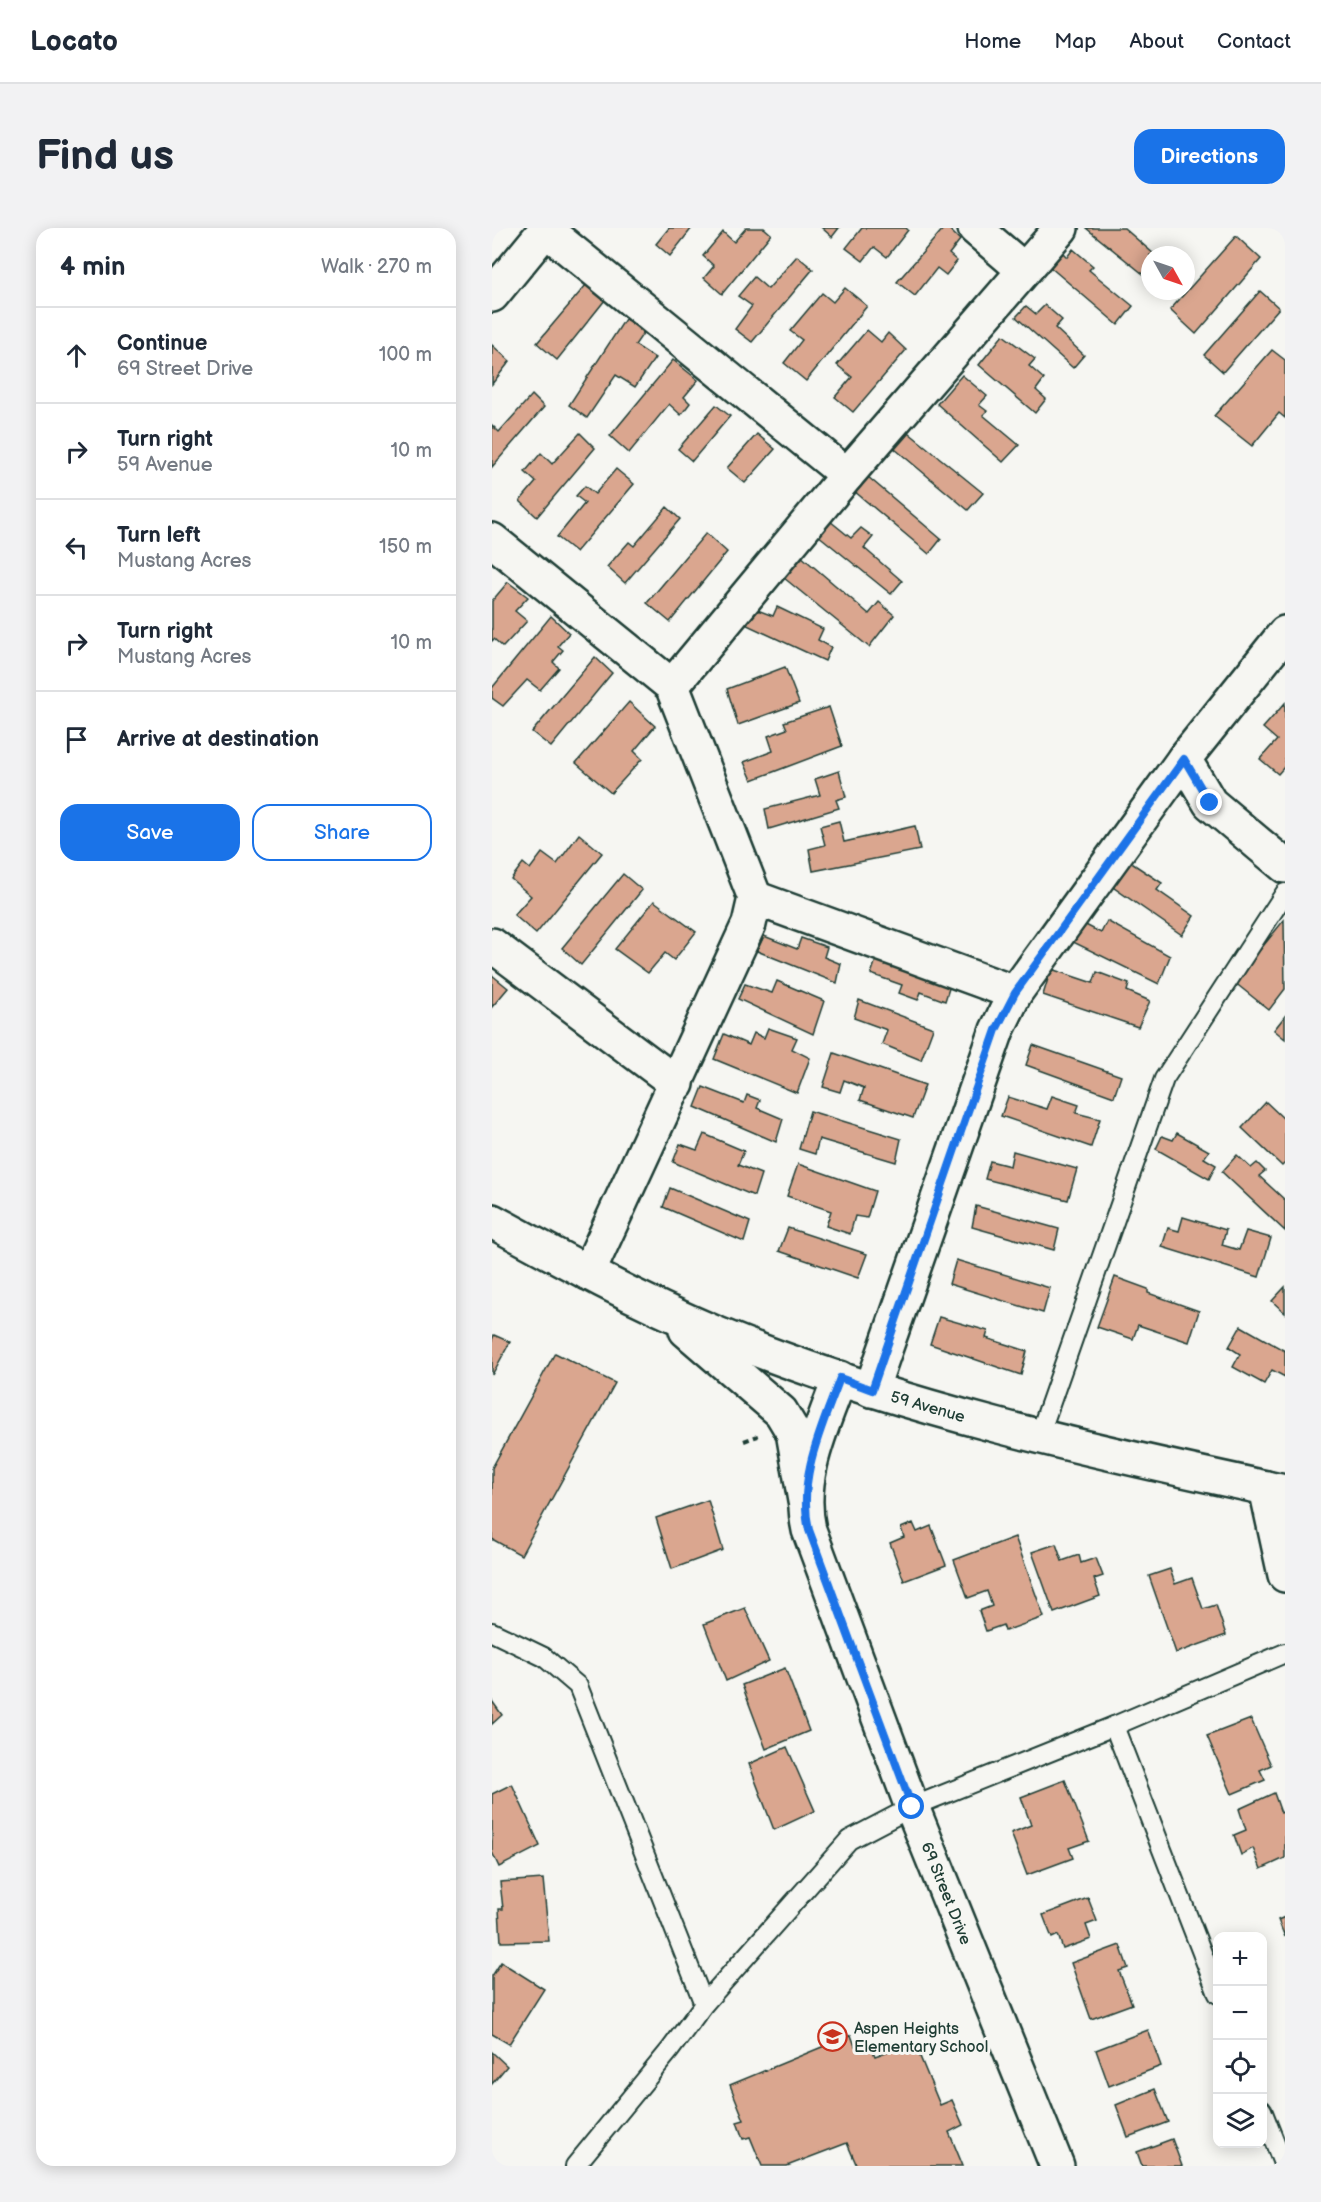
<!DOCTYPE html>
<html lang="en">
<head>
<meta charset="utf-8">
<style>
	:root { --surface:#fff; --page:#f2f2f3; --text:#1f2937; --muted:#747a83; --line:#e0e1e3; --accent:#1a73e8 }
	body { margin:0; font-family:"Balsamiq Sans",sans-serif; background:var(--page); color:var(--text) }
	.controls { position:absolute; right:18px; bottom:18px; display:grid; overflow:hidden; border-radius:12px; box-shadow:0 3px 15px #0003 }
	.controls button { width:54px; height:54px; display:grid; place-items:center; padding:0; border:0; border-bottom:2px solid var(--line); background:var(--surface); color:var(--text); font:30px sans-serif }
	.compass { position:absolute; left:649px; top:18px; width:54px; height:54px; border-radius:50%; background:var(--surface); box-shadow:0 3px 15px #0003; rotate:130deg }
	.stop { position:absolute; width:18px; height:18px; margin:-14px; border:4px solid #1a73e8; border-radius:50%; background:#fff }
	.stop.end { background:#1a73e8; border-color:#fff; box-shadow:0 2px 6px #0008 }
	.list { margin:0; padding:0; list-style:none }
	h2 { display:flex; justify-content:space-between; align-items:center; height:78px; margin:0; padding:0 24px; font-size:26px }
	h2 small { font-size:20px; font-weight:400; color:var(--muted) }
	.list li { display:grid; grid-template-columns:39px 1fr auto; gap:18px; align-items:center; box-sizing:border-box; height:96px; padding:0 24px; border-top:2px solid var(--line) }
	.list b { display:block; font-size:22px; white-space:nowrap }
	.list p { margin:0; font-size:20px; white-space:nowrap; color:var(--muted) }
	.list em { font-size:20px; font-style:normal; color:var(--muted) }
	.actions { display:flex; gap:12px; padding:18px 24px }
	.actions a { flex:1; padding:14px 0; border:2px solid var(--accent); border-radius:18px; text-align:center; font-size:21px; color:var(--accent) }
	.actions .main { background:var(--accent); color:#fff }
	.icon { flex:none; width:33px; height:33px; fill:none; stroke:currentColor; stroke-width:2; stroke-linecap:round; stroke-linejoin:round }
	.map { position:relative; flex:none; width:793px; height:1938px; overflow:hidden; border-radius:18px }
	header { display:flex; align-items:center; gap:36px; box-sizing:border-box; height:84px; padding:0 30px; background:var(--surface); border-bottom:2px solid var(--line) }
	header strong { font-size:28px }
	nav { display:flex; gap:33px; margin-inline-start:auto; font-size:21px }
	.intro { display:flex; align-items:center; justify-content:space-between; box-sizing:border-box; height:144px; padding:0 36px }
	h1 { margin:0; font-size:42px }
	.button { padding:15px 27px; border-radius:18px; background:var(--accent); color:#fff; font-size:21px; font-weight:700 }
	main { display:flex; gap:36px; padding:0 36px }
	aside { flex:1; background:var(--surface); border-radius:18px; box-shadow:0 3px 15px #0003 }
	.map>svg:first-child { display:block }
	.building { fill:#daa68f; stroke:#1f3d34; stroke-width:1.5 }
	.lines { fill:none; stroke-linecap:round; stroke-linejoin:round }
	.service-casing { stroke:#1f3d34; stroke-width:22 }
	.minor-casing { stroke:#1f3d34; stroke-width:38 }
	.tertiary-casing { stroke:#1f3d34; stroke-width:38 }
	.path { stroke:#1f3d34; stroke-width:4; stroke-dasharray:6 4.5; stroke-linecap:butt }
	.service { stroke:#f6f6f2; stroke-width:18 }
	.minor { stroke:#f6f6f2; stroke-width:33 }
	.tertiary { stroke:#f6f6f2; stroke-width:33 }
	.route { stroke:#1a73e8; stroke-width:8 }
	.labels { text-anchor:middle; stroke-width:6; stroke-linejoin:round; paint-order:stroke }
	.street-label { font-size:16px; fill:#1f3d34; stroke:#f6f6f2 }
	.poi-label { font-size:16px; fill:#1f3d34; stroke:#f6f6f2; text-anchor:start }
</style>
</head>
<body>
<header>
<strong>Locato</strong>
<nav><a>Home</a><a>Map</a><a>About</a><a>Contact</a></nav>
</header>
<div class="intro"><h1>Find us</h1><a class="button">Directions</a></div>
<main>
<aside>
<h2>4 min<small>Walk · 270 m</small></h2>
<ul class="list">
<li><svg class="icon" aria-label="ahead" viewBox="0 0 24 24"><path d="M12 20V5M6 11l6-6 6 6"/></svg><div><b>Continue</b><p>69 Street Drive</p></div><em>100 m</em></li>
<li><svg class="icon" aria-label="right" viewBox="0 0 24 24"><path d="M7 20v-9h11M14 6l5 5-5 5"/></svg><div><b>Turn right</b><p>59 Avenue</p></div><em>10 m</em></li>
<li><svg class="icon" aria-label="left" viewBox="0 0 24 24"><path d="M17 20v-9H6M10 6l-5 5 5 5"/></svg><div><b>Turn left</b><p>Mustang Acres</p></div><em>150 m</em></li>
<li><svg class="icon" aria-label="right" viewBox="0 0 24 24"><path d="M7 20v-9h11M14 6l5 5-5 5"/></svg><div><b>Turn right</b><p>Mustang Acres</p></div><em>10 m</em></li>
<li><svg class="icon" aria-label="arrive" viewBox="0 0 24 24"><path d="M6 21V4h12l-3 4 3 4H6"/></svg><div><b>Arrive at destination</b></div></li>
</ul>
<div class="actions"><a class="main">Save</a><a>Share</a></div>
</aside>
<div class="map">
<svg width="793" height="1938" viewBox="0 0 793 1938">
	<rect width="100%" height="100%" fill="#f6f6f2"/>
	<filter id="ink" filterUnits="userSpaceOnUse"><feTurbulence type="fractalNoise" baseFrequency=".0167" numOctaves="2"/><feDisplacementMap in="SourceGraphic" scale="12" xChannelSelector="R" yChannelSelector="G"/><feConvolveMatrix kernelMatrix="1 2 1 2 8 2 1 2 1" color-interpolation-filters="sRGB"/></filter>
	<g filter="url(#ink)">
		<!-- building -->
		<g class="building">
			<path d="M177 0H200L178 28 164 16Z"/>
			<path d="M254 0H272L279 6 230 66 212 50 222 38 211 28 231 4 242 14Z"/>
			<path d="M330 0H347L340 9Z"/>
			<path d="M370 0H414L416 2 395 29 382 19 371 33 354 20Z"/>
			<path d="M452 0H456L468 12 457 26 465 33 454 47 445 40 423 68 405 54Z"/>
			<path d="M594 0H632L663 27H658V36L651 46Z"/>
			<path d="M744 8 769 31 704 106 678 82Z"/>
			<path d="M581 21 601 38 597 42 641 78 626 97 558 39 571 25 575 29Z"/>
			<path d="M305 28 321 41 260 114 243 101 260 78 246 68 262 49 276 61Z"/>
			<path d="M94 57 113 72 65 132 45 115Z"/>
			<path d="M353 60 375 78 314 153 292 135 310 112 298 103 330 65 341 74Z"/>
			<path d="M768 63 787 80 731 144 712 127Z"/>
			<path d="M553 77 570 92 563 100 592 127 581 140 524 89 534 78 544 86Z"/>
			<path d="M133 91 152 104 143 117 163 130 143 159 124 147 95 190 77 177Z"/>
			<path d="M375 102 389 114 396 105 414 122 361 184 343 169 360 149 345 137Z"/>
			<path d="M511 107 543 131 537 138 552 151 544 162 554 171 543 185 487 137Z"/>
			<path d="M0 117 18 133 0 156Z"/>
			<path d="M780 122 793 132V190L787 185 760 218 722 188Z"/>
			<path d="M181 132 206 152 192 169 198 175 189 187 177 176 137 225 118 208Z"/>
			<path d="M470 147 495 168 487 177 495 183 491 187 527 217 511 234 445 176Z"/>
			<path d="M40 167 52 179 0 239V197L7 204Z"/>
			<path d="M224 177 238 188 200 233 186 221Z"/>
			<path d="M88 205 103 220 45 289 28 273 44 254 33 244 49 225 60 236Z"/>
			<path d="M417 205 491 265 476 282 403 221Z"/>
			<path d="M265 206 283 221 253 255 235 240Z"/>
			<path d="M124 241 142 256 84 324 65 309 93 275 84 268 93 258 103 266Z"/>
			<path d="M375 248 449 311 437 326 362 263Z"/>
			<path d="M175 279 188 291 133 355 115 339 137 314 142 318Z"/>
			<path d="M338 293 359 310 369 300 381 309 372 320 410 353 399 366 326 307Z"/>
			<path d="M214 305 235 324 178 394 155 375Z"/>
			<path d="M309 328 377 386 387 374 402 387 377 419 292 350Z"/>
			<path d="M16 354 36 369 23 383 35 393 11 419 2 411 0 413V373Z"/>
			<path d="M285 379 331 401 326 412 339 419 333 433 255 397 263 381 281 388Z"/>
			<path d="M59 388 77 405 66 418 71 422 61 434 67 440 48 462 35 452 11 478 0 470V460Z"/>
			<path d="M103 429 120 445 59 519 40 504Z"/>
			<path d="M293 439 307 475 246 497 235 461Z"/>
			<path d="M137 474 163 498 142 523 150 531 119 565 84 535Z"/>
			<path d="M793 475V538L786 546 768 531 785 512 771 500Z"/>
			<path d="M337 479 350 518 260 552 252 534 281 523 276 508 295 501 292 494Z"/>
			<path d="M347 543 354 569 344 572 347 580 277 601 273 581 328 567 323 551Z"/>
			<path d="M347 593 352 614 423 598 428 622 321 643 317 621 333 617 328 598Z"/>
			<path d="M87 606 110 625 44 706 22 687 39 668 19 651 31 635 38 641 50 625 65 636Z"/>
			<path d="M632 630 670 655 665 662 702 688 690 707 615 655Z"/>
			<path d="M131 646 150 662 89 737 70 720Z"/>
			<path d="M162 673 204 704 182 732 173 725 156 745 123 721Z"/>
			<path d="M792 692 793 761 777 782 742 754Z"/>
			<path d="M586 693 609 705 615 693 678 728 667 756 575 711Z"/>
			<path d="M272 708 305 721 309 710 335 719 332 729 349 736 345 755 265 723Z"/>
			<path d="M385 729 459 754 453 773 429 764 426 772 407 765 410 757 379 746Z"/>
			<path d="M559 741 601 755 605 744 637 756 635 763 658 773 646 799 551 767Z"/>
			<path d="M0 747 16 760 0 779Z"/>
			<path d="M285 753 332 773 321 806 246 771 253 756 280 765Z"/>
			<path d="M367 772 441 800 429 832 390 816 395 802 362 790Z"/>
			<path d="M793 788V811L782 802Z"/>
			<path d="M276 800 305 810 300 821 318 830 305 865 222 831 232 806 257 817 262 805 272 810Z"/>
			<path d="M541 817 629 848 622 869 534 837Z"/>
			<path d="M342 825 433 857 421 890 368 872 372 860 352 852 348 864 331 859Z"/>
			<path d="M211 859 252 875 255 867 268 872 265 880 291 891 284 914 203 879Z"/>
			<path d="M560 868 587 877 584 885 608 891 599 919 509 888 516 869 555 881Z"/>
			<path d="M774 874 793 892V935L790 938 750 900Z"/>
			<path d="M318 883 409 911 404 934 327 911 323 926 307 921Z"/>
			<path d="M685 905 717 923 712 930 724 937 717 951 664 921 670 908 681 912Z"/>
			<path d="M212 906 252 923 246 937 269 946 262 968 181 934 188 916 205 922Z"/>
			<path d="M521 923 585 941 576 972 493 951 498 933 518 938Z"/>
			<path d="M745 927 759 940 765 935 773 943 767 948 793 972V1003L730 944Z"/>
			<path d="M306 936 383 963 375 990 363 988 358 1006 334 998 339 983 295 968Z"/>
			<path d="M178 960 258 994 252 1014 171 979Z"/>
			<path d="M484 978 567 1001 562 1022 480 999Z"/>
			<path d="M691 989 734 1002 730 1017 747 1022 754 1003 779 1010 767 1049 670 1019 676 1000 687 1003Z"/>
			<path d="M296 1000 375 1026 366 1050 287 1023Z"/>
			<path d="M464 1032 558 1060 551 1085 457 1056Z"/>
			<path d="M623 1049 656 1061V1065L707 1083 697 1114 646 1097 641 1111 605 1099Z"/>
			<path d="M793 1059V1085L780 1073Z"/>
			<path d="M447 1089 496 1103 494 1110 535 1123 529 1147 438 1116Z"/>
			<path d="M749 1098 793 1123V1149L780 1142 772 1156 741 1139 748 1126 737 1119Z"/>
			<path d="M2 1107 18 1114 0 1147V1112Z"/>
			<path d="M63 1125 123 1155 29 1327 0 1311V1240Z"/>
			<path d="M216 1272 231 1322 180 1341 164 1290Z"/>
			<path d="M421 1295 425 1304 439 1298 454 1337 412 1353 398 1315 412 1309 409 1300Z"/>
			<path d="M523 1309 552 1389 513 1403 511 1397 494 1403 487 1383 500 1378 495 1363 476 1370 462 1332Z"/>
			<path d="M564 1316 570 1333 587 1327 589 1335 604 1330 611 1348 602 1351 608 1368 562 1385 540 1324Z"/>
			<path d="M678 1341 683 1356 700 1350 711 1381 724 1377 734 1407 684 1425 657 1348Z"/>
			<path d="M253 1380 277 1433 234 1453 212 1396Z"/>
			<path d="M293 1440 317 1503 274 1521 250 1457Z"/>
			<path d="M0 1473 10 1487 0 1496Z"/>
			<path d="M759 1491 779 1537 768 1542 773 1552 740 1566 715 1508Z"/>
			<path d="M295 1519 323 1583 282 1602 257 1536Z"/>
			<path d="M573 1552 597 1613 577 1620 581 1630 535 1647 519 1605 539 1597 529 1569Z"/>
			<path d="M20 1556 48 1618 7 1639 0 1624V1566Z"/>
			<path d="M782 1565 789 1585 793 1583V1630L769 1641 761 1620 749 1627 742 1607 754 1602 747 1581Z"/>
			<path d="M51 1651 57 1713 9 1714 7 1681H11L8 1654Z"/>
			<path d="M596 1670 605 1693 594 1697 599 1711 571 1721 566 1707 560 1710 551 1687Z"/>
			<path d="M793 1689V1709L786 1692Z"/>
			<path d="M628 1717 636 1740 627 1743 640 1776 599 1791 579 1735Z"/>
			<path d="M9 1734 52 1761 17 1816 0 1806V1748Z"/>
			<path d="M656 1802 669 1838 617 1858 604 1822Z"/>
			<path d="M359 1807 363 1818 377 1813 383 1828 422 1814 448 1877 460 1872 471 1897 457 1904 471 1938H365L355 1915 295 1938H270L258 1909 251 1911 245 1894 252 1892 238 1857Z"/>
			<path d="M0 1824 15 1838 0 1856Z"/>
			<path d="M663 1861 676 1894 636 1909 624 1877Z"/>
			<path d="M680 1911 690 1938H650L645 1924Z"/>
		</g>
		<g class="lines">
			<defs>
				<g id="service">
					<path d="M547 1208 672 851 793 665"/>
					<path d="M0 1404 52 1429 86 1458 212 1776"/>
					<path d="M622 1498 726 1766"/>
					<path d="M770 1882 792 1938"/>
					<path d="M83 1938 178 1822 212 1776 357 1612 420 1579 622 1498 793 1425"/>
				</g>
				<g id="minor">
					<path d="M483 0 532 42"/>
					<path d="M54 2 355 247"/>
					<path d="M0 67 55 0"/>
					<path d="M0 312 180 458 263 670 257 696 96 1045"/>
					<path d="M180 458 355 247 569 0"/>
					<path d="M692 531 718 575 793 638"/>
					<path d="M263 670 523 765"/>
					<path d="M0 717 185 856"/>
					<path d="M348 1150C330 1199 305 1249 317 1302L420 1579 565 1938"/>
					<path d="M379 1162 505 802 523 765 692 531 793 405"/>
					<path d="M774 1260 793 1347"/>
				</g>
				<g id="tertiary">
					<path d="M0 993C73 1033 146 1073 223 1105 405 1180 600 1223 793 1264"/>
					<path d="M194 1102 289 1184 301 1204 313 1273"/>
				</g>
			</defs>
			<!-- service casing -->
			<use href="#service" class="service-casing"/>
			<!-- minor casing -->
			<use href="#minor" class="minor-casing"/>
			<!-- tertiary casing -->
			<use href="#tertiary" class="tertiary-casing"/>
			<!-- path -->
			<path class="path" d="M252 1213 266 1208"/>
			<!-- service -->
			<use href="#service" class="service"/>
			<!-- minor -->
			<use href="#minor" class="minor"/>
			<!-- tertiary -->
			<use href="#tertiary" class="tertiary"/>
		</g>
	</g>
	<g class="lines" filter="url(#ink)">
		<!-- route -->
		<path class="route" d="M420 1579 317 1302C305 1250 330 1199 348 1150L380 1162 504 802 523 765 692 531 718 575"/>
	</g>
	<!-- icons -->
	<defs>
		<symbol id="school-ring" viewBox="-11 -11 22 22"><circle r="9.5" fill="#f6f6f2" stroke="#c8321e" stroke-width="1.5"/><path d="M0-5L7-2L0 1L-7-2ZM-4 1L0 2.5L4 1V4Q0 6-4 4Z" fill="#c8321e"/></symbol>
	</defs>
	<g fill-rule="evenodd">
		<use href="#school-ring" x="324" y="1792" width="33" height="33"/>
	</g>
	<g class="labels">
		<!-- street labels -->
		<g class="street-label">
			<text transform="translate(436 1178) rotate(16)" y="6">59 Avenue</text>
			<text transform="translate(455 1665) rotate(68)" y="6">69 Street Drive</text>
		</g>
		<!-- poi labels -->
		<g class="poi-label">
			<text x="362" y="1806">Aspen Heights<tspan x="362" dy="18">Elementary School</tspan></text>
		</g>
	</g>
</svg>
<div class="controls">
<button>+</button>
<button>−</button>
<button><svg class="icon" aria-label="locate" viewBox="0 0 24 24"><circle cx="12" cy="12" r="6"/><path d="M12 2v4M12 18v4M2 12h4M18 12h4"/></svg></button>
<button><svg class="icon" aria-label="layers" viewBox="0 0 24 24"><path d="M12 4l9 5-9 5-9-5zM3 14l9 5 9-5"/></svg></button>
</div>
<svg class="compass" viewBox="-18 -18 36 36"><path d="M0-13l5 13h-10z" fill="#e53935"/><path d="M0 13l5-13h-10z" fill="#747a83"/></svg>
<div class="stop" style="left:420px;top:1579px"></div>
<div class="stop end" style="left:718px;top:575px"></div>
</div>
</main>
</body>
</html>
